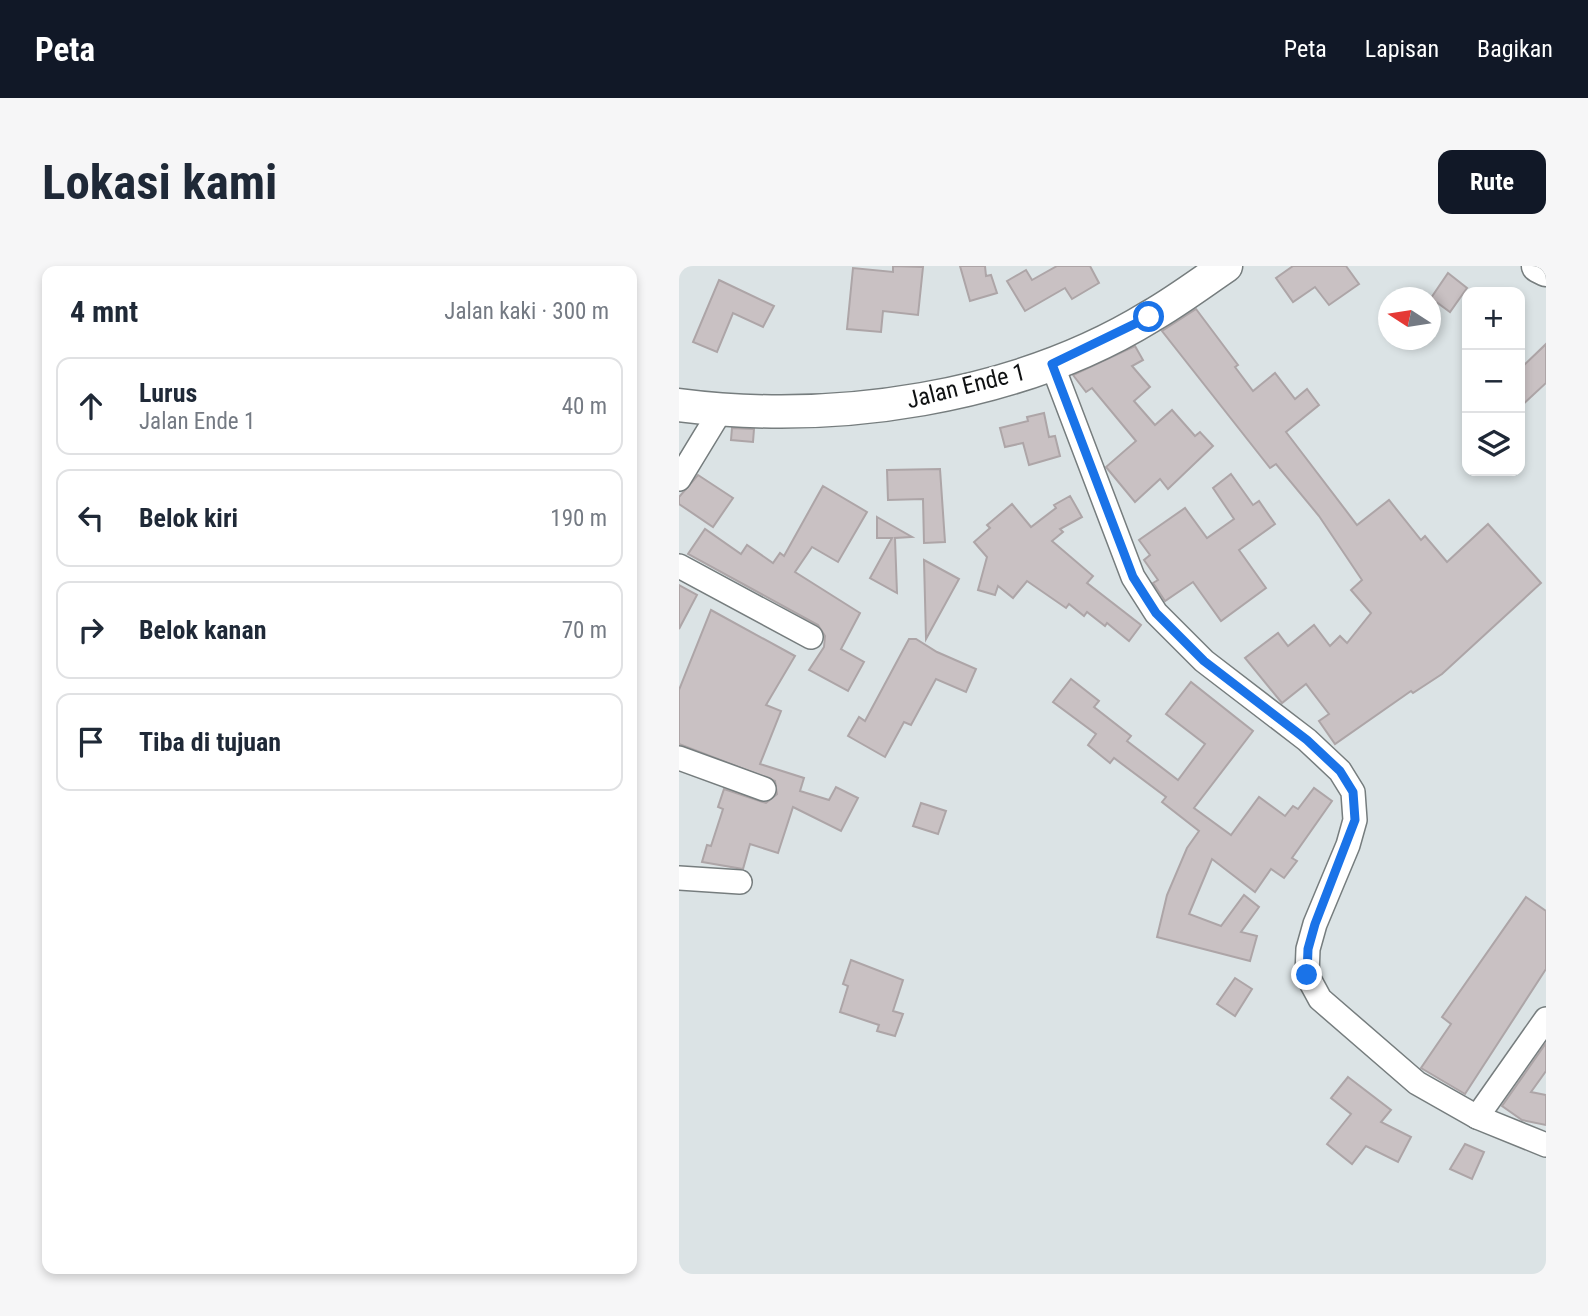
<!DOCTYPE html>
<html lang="id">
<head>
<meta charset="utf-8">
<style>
	:root { --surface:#fff; --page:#f6f6f7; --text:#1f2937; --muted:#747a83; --line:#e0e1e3; --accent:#111827 }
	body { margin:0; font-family:"Roboto Condensed",sans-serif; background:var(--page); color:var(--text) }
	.controls { position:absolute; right:21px; top:21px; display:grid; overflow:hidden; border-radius:14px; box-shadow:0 4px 10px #0003 }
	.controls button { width:63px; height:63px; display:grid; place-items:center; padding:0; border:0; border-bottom:2px solid var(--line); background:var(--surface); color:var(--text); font:35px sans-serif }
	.compass { position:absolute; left:699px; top:21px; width:63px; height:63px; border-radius:50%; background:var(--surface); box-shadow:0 4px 10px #0003; rotate:282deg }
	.stop { position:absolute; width:21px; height:21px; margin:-16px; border:5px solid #1a73e8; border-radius:50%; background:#fff }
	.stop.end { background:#1a73e8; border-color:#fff; box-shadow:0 2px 7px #0008 }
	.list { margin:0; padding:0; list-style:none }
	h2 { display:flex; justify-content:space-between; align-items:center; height:91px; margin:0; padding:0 28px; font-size:30px }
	h2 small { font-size:23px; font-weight:400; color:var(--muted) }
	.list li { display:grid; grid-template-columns:46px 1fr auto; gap:21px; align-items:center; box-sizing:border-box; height:98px; margin:0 14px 14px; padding:0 14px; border:2px solid var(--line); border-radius:14px }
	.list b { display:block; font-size:26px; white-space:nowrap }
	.list p { margin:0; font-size:23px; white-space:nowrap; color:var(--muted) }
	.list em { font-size:23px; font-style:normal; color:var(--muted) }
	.icon { flex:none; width:38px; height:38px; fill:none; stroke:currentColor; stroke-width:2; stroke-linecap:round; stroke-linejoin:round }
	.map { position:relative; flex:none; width:867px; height:1008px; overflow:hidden; border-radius:14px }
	header { display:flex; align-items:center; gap:42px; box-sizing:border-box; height:98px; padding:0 35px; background:var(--accent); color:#fff }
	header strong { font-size:33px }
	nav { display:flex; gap:38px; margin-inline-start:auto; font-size:24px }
	.intro { display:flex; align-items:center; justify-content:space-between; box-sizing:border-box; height:168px; padding:0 42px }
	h1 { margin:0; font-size:49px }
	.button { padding:18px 32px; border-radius:14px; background:var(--accent); color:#fff; font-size:24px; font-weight:700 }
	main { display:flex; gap:42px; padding:0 42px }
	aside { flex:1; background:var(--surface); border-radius:14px; box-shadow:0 4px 10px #0003 }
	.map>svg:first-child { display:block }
	.building { fill:#c9c1c3; stroke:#ada5a7; stroke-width:2 }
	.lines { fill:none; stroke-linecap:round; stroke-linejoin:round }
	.street-casing { stroke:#767d7e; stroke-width:26 }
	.secondary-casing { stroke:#767d7e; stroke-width:35 }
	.street { stroke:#fff; stroke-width:23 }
	.secondary { stroke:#fff; stroke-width:32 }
	.route { stroke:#1a73e8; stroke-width:9 }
	.labels { text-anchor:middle; stroke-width:5; stroke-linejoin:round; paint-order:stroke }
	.street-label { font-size:24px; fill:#0f1112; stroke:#fff }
</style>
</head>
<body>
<header>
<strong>Peta</strong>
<nav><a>Peta</a><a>Lapisan</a><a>Bagikan</a></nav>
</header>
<div class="intro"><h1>Lokasi kami</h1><a class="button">Rute</a></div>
<main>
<aside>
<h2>4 mnt<small>Jalan kaki · 300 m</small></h2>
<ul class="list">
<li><svg class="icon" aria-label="ahead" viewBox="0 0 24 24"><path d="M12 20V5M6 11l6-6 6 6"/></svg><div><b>Lurus</b><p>Jalan Ende 1</p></div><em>40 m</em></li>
<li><svg class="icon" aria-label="left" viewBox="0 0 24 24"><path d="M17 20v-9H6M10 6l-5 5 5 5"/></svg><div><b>Belok kiri</b></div><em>190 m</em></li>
<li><svg class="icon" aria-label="right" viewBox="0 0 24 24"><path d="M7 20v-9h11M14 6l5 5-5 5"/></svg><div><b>Belok kanan</b></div><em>70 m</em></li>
<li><svg class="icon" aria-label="arrive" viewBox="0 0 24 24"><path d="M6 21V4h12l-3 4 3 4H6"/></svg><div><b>Tiba di tujuan</b></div></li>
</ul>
</aside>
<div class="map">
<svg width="867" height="1008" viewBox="0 0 867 1008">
	<rect width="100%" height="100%" fill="#dbe3e5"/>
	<!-- building -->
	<g class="building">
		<path d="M214 0 244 1 239 49 204 45 202 66 168 63 174 2 214 6Z"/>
		<path d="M281 0H306L307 10 312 9 318 27 291 35Z"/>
		<path d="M378 0H411L420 17 393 33 386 22 346 45 328 15 347 4 353 14Z"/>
		<path d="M614 0H667L680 18 650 39 636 21 614 36 597 12Z"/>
		<path d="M769 7 788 22 771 46 752 32Z"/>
		<path d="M40 14 95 40 84 61 54 47 38 86 14 76Z"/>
		<path d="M517 43 559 99 556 101 574 125 596 107 616 133 628 123 640 139 607 166 678 259 710 234 742 274 746 270 768 296 809 258 862 317 763 408 734 427 732 425 656 478 640 455 650 448 627 418 603 437 566 392 599 367 609 380 635 359 651 380 661 370 668 377 692 347 672 324 683 314 640 250 597 198 591 202 483 65Z"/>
		<path d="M867 78V117L841 141V103Z"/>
		<path d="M456 80 464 94 453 100 471 121 455 135 476 159 493 144 516 170 521 166 534 180 489 223 481 213 456 236 427 201 457 175 413 122 407 126 394 109Z"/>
		<path d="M365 147 370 171 376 170 381 190 350 199 344 177 326 181 321 162 349 155 348 151Z"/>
		<path d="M53 162 75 163 74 176 52 174Z"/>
		<path d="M261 203 266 276 245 277 244 233 209 234 208 204Z"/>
		<path d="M552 208 574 239 580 235 596 258 560 284 587 322 542 355 514 316 486 335 474 317 479 314 465 294 471 289 460 274 506 242 528 272 555 253 534 222Z"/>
		<path d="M19 209 54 232 34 261 0 238V231Z"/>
		<path d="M144 220 188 246 159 296 133 281 116 306 181 347 162 383 185 396 169 425 130 404 145 381 146 370 139 359 9 288 26 263 62 288 68 279 94 297 101 287 105 290Z"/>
		<path d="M391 230 403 251 381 263 384 266 373 275 414 310 408 317 462 359 450 375 428 357 426 360 408 346 405 350 390 338 387 342 348 315 334 332 319 320 316 329 299 324 308 291 295 276 311 262 308 259 333 238 352 261 377 242 375 239Z"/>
		<path d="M198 251 233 271 216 272 218 327 191 312 213 272H198Z"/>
		<path d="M245 294 280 313 247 373Z"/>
		<path d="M0 319 18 329 0 363Z"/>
		<path d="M32 344 116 390 87 439 102 445 81 498 125 512 121 525 150 534 157 521 179 532 162 565 114 541 99 587 71 578 64 603 23 596 28 579 32 580 44 543 39 541 45 523 87 537 98 528 96 515 0 478V424Z"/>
		<path d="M230 373H237L258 386 297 403 287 426 257 413 232 459 225 456 206 491 169 470 180 451 186 455Z"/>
		<path d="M392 413 420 435 415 441 452 470 448 475 499 514 526 478 487 448 512 416 574 465 515 542 552 569 580 531 606 550 614 540 619 543 635 522 653 535 613 592 618 595 605 612 592 603 576 626 533 593 510 648 542 660 565 629 580 641 562 666 578 670 571 695 478 671 488 629 508 582 520 565 483 536 487 531 435 492 431 497 409 479 417 468 374 436Z"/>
		<path d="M242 537 267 545 259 568 234 560Z"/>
		<path d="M847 631 867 645V703L786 828 742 802 772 758 763 751Z"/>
		<path d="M172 694 224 714 214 745 224 748 216 770 198 765 200 759 161 746 169 720 164 718Z"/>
		<path d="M556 712 573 723 556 750 538 738Z"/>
		<path d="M867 777V805L852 826 867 829V859L843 854 823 840Z"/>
		<path d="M669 811 712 844 702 856 732 871 719 896 687 880 673 898 648 878 672 848 652 832Z"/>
		<path d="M786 878 805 886 793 913 771 903Z"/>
	</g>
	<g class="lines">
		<defs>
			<g id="street">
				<path d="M373 98 454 311 477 347 525 395 628 474 661 505 674 526 676 554 669 579 636 658 629 683 628 709 641 733 738 817 798 851 867 879"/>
				<path d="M0 213 42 144"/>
				<path d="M0 300 132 371"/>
				<path d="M0 492 85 523"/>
				<path d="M0 612 61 616"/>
				<path d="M798 851 867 753"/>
			</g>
			<g id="secondary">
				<path d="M859 0 867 4"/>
				<path d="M0 139C155 159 337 133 472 50 498 35 522 17 547 0"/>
			</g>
		</defs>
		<!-- street casing -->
		<use href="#street" class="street-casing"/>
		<!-- secondary casing -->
		<use href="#secondary" class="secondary-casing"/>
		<!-- street -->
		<use href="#street" class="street"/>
		<!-- secondary -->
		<use href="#secondary" class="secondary"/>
	</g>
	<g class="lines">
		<!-- route -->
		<path class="route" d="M470 51 373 98 454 311 477 347 525 395 628 474 661 505 674 526 676 554 636 658 629 683 628 709"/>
	</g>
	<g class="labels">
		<!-- street labels -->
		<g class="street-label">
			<text transform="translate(287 120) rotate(-14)" y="8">Jalan Ende 1</text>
		</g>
	</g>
</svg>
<div class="controls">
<button>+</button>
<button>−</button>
<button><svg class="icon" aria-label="layers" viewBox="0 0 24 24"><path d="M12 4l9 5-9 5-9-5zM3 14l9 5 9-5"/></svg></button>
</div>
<svg class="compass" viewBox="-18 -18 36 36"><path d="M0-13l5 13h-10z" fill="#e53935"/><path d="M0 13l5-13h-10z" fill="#747a83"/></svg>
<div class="stop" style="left:470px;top:51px"></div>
<div class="stop end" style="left:628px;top:709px"></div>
</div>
</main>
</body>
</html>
